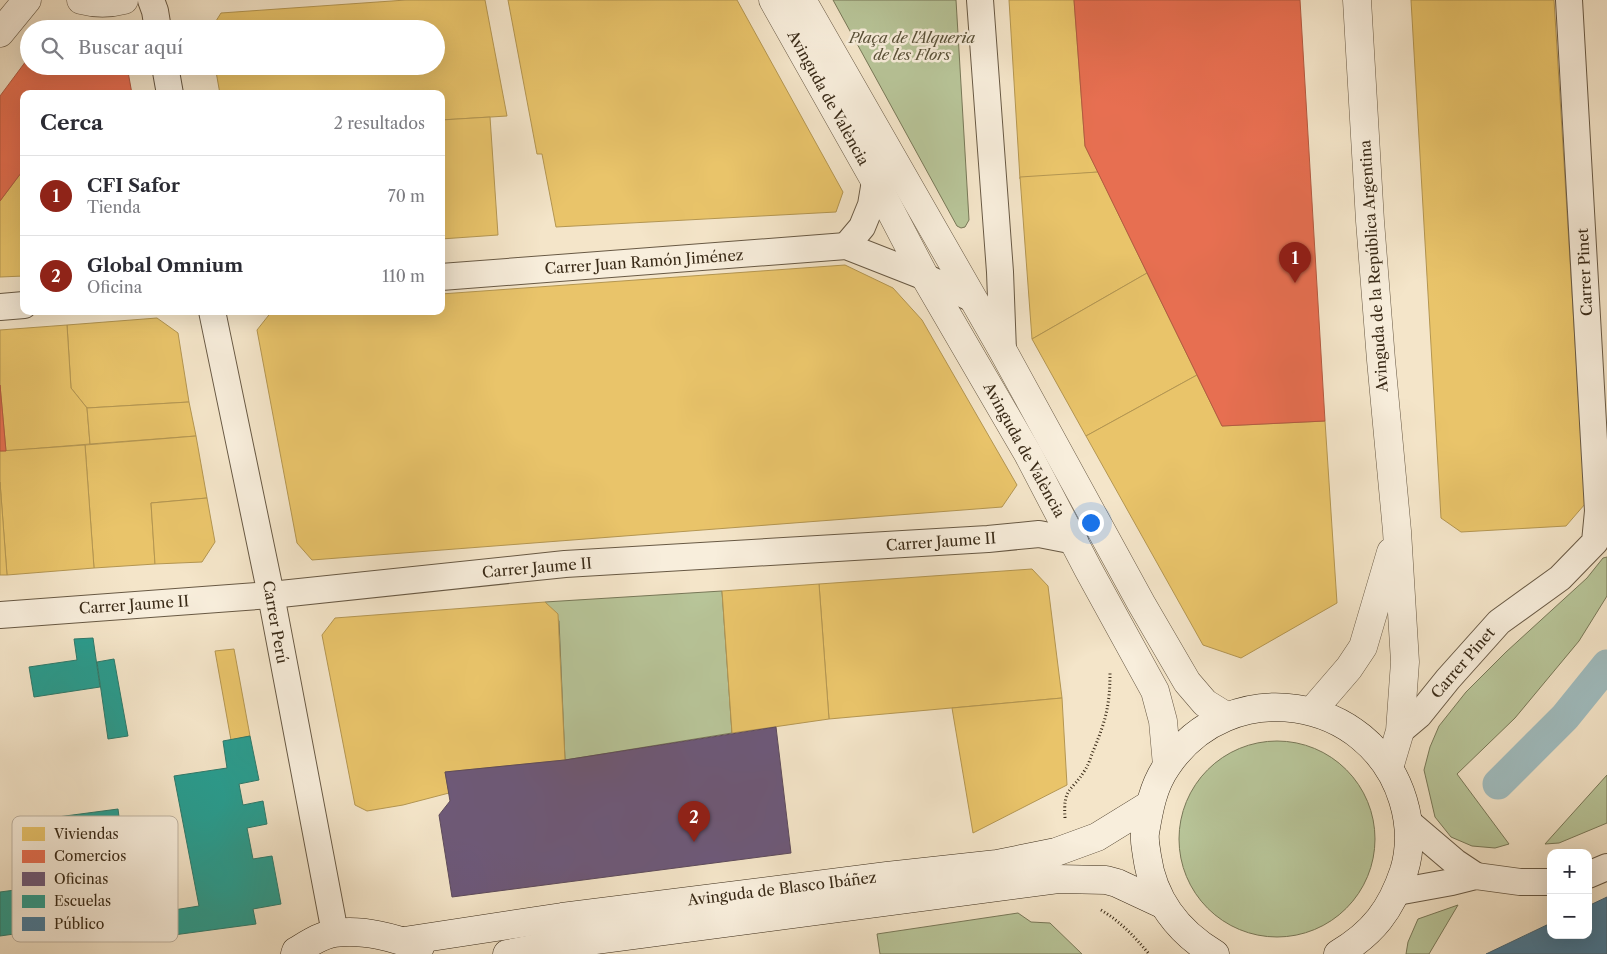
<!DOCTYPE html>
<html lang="es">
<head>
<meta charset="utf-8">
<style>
	:root { --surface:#fff; --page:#f7f7f7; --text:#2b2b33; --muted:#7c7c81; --line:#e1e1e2; --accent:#8f2418 }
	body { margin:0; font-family:"Libre Caslon Text",serif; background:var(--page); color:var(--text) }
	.controls { position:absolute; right:15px; bottom:15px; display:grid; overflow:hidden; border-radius:10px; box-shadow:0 5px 20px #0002 }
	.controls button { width:45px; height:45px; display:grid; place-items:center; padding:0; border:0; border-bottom:1px solid var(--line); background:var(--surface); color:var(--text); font:25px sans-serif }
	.you { position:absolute; left:1090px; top:522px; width:18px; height:18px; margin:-12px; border:4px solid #fff; border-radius:50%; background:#1a73e8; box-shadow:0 0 0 8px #1a73e833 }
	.badge { display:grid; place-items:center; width:32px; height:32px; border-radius:50%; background:var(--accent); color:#fff; font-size:16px; font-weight:700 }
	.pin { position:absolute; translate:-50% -41px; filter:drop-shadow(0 1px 2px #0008) }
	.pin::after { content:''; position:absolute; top:26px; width:18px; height:15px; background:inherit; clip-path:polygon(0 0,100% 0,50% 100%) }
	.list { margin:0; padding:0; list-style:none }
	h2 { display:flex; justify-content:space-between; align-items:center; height:65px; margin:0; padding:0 20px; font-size:21px }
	h2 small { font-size:16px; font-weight:400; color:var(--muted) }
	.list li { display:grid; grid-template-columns:32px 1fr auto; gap:15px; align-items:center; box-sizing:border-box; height:80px; padding:0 20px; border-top:1px solid var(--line) }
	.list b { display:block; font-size:19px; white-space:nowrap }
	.list p { margin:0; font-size:16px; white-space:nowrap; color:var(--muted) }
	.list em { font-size:16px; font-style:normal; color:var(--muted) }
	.icon { flex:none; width:28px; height:28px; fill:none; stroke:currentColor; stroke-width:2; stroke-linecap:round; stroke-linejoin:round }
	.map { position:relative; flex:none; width:1607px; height:954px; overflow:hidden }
	.search { position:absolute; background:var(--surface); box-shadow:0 5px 20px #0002; left:20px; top:20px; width:425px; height:55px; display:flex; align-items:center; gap:12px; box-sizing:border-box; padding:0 18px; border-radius:28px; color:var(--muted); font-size:19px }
	.panel { position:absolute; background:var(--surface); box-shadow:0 5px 20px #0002; left:20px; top:90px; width:425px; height:225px; border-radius:10px }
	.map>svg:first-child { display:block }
	.green { fill:#b8c599; stroke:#787858 }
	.homes { fill:#e9c46a; stroke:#b49651 }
	.shops { fill:#e76f51; stroke:#b35a40 }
	.offices { fill:#6d597a; stroke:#5d4b5c }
	.schools { fill:#2a9d8f; stroke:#2e7a6b }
	.public { fill:#457b9d; stroke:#416375 }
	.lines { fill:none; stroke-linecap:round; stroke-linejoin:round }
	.canal { stroke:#a0bdc0; stroke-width:31 }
	.minor-casing { stroke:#685944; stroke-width:28 }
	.tertiary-casing { stroke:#685944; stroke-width:29 }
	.secondary-casing { stroke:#392a17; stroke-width:29 }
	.path { stroke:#392a17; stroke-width:3; stroke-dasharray:1 2.5; stroke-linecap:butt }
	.minor { stroke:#f8eedc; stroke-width:26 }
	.tertiary { stroke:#f8eedc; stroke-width:28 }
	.secondary { stroke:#f8eedc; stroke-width:28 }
	.labels { text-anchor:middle; stroke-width:5; stroke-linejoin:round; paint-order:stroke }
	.park-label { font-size:15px; font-style:italic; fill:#595138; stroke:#f8eedc }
	.street-label { font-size:15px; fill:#392a17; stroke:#f8eedc }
	.key { fill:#f8eedc; stroke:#bfb3a1; stroke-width:1 }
	.key-label { font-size:14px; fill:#392a17 }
</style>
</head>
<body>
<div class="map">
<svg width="1607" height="954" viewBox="0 0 1607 954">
	<rect width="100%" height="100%" fill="#f4e5c9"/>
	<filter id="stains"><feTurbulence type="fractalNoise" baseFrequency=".004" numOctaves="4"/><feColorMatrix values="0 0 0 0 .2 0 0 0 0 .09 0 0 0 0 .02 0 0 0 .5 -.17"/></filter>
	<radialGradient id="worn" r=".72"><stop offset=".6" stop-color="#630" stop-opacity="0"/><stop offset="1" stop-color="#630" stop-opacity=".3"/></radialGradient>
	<!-- green -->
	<g class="green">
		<path d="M833 0H956L969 220 965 227 961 228 957 226Z"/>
		<path d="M1607 557V596L1579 641 1515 718 1457 774 1509 844 1495 848 1472 846 1451 837 1435 817 1424 770 1430 747 1439 726 1466 692 1506 652 1587 578 1603 558Z"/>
		<path d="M722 591 732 733 565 760 559 621 545 602Z"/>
		<circle cx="1277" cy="839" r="98"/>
		<path d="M1607 775V823L1559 843 1545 844Z"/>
		<path d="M1458 905 1429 954H1406L1408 942 1418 919Z"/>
		<path d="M1018 913 1031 922 1050 923 1082 954H880L877 934Z"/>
	</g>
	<!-- homes -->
	<g class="homes">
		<path d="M406 0H485L507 116 441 120V94H220L215 66H436V29H211L221 13Z"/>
		<path d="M508 0H737L843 192 836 212 556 227 542 154H537Z"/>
		<path d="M1009 0H1074L1085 146 1098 172 1020 179Z"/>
		<path d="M1411 0H1554L1585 504 1566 526 1461 532 1441 518Z"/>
		<path d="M490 117 498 235 441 239V120Z"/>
		<path d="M24 169V276L0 277V201Z"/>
		<path d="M1098 172 1147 273 1032 339 1020 177Z"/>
		<path d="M845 265 893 288 922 320 1017 485 1002 507 312 560 297 543 257 330 272 311H441V294Z"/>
		<path d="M1147 273 1197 375 1086 436 1032 339Z"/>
		<path d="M157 318 178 333 189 402 87 408 71 388 67 325Z"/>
		<path d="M67 325 71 388 87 408 90 444 6 451 0 385V330Z"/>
		<path d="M1197 375 1222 426 1325 421 1337 603 1241 658 1203 645 1086 436Z"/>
		<path d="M189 402 196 436 90 444 87 408Z"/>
		<path d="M196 436 207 498 151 503 155 564 94 568 85 445Z"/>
		<path d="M85 445 94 568 7 575 0 482V451Z"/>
		<path d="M0 482 7 575H0Z"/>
		<path d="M207 498 215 542 202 562 155 564 151 503Z"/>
		<path d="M1032 569 1048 586 1062 698 829 719 819 584Z"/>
		<path d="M819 584 829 719 732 733 722 591Z"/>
		<path d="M545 602 558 614 565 760 445 772 449 793 403 805 367 811 355 805 322 635 335 618Z"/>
		<path d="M234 649 250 736 231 740 215 651Z"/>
		<path d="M1062 698 1067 785 973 833 952 708Z"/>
	</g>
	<!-- shops -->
	<g class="shops">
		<path d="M1074 0H1300L1325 421 1222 426 1085 146Z"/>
		<path d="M29 57V66H127L132 94H24V169L0 201V96Z"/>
		<path d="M0 385 6 451H0Z"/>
	</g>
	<!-- offices -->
	<path class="offices" d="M776 727 791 853 452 897 439 815 450 801 445 772 565 760Z"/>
	<!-- schools -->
	<g class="schools">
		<path d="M93 638 100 687 34 697 29 667 77 660 74 639Z"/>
		<path d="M114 659 128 736 108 739 97 662Z"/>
		<path d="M250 736 259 780 239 784 243 805 263 801 267 824 247 828 253 859 272 856 281 904 253 909 256 924 136 940 129 893 150 890 155 913 199 906 174 776 227 768 223 741Z"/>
		<path d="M118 809 122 840 54 850 50 818Z"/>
		<path d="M107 878 113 920 0 936V892Z"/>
	</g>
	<!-- public -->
	<path class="public" d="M1607 897V954H1486L1551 923V935H1588V906Z"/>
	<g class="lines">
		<!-- canal -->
		<path class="canal" d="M1498 784 1565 717 1607 665"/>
		<defs>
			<g id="minor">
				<path d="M151 0 155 11 158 29"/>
				<path d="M980 0 1000 272 1003 351"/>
				<path d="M165 66 170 94"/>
				<path d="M846 246 862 227 871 205 875 181"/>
				<path d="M441 277 846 246 925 277 973 299"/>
				<path d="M0 307 24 305"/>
				<path d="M212 311 271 595 335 933"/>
				<path d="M0 615 271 595 565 564 988 539 1039 534 1075 541"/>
				<path d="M1400 731 1419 715 1448 679 1499 622 1560 578 1595 542 1598 511 1595 458 1569 0"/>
				<path d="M1408 822 1455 862 1476 876"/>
				<path d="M1588 875 1607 867"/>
				<path d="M1397 892 1452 882 1476 876 1520 882H1551"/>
			</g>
			<g id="tertiary">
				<path d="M81 0C96 4 109 4 124 0"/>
				<path d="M773 0 875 181 925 277 1028 454 1088 569 1155 691 1163 721 1167 765"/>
				<path d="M802 0 1003 351 1141 603 1187 682 1205 703 1226 716"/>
				<path d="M1357 0 1370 221 1381 360 1397 531 1405 662 1400 731 1389 768"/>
				<path d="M0 33 27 0"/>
				<path d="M1312 711 1349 668 1363 647 1391 552"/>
			</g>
			<g id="secondary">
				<path d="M404 941 562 917 887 876 997 864 1056 852 1097 837 1149 805"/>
				<path d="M295 954 296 951C308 944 321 935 335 933 364 929 394 938 420 947"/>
				<path d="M507 954 543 947 1058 879 1106 880 1117 883 1162 904"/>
				<path d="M1215 954C1178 932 1153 899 1147 856 1146 848 1144 841 1145 833 1149 809 1153 786 1167 766 1229 673 1371 695 1403 800 1410 823 1411 848 1404 871 1391 910 1373 933 1338 954"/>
			</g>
		</defs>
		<!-- minor casing -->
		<use href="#minor" class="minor-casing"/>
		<!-- tertiary casing -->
		<use href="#tertiary" class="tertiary-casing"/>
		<!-- secondary casing -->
		<use href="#secondary" class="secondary-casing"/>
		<!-- path -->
		<g class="path">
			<path d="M1065 818C1063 787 1071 793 1085 770 1089 764 1091 756 1094 749 1106 720 1110 704 1110 673"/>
			<path d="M1101 910C1121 922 1134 936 1149 954"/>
		</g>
		<!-- minor -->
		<use href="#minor" class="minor"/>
		<!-- tertiary -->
		<use href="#tertiary" class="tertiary"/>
		<!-- secondary -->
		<use href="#secondary" class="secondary"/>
	</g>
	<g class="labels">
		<!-- park labels -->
		<g class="park-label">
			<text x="912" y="43">Plaça de l'Alqueria<tspan x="912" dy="17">de les Flors</tspan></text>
		</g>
		<!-- street labels -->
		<g class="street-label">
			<text transform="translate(828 98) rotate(61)" y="5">Avinguda de València</text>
			<text transform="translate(644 262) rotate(-4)" y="5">Carrer Juan Ramón Jiménez</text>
			<text transform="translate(1374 266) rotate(-94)" y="5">Avinguda de la República Argentina</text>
			<text transform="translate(1585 272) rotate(-93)" y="5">Carrer Pinet</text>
			<text transform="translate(1024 450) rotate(61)" y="5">Avinguda de València</text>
			<text transform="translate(941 542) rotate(-4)" y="5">Carrer Jaume II</text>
			<text transform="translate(537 568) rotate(-5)" y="5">Carrer Jaume II</text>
			<text transform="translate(134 605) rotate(-4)" y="5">Carrer Jaume II</text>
			<text transform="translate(275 622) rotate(80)" y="5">Carrer Perú</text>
			<text transform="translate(1463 663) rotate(-49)" y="5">Carrer Pinet</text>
			<text transform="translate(782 889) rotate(-7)" y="5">Avinguda de Blasco Ibáñez</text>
		</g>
	</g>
	<!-- legend -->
	<rect x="12" y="816" width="166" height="126" rx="8" class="key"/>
	<rect x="22" y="827" width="23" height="14" fill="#e9c46a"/>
	<rect x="22" y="850" width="23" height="13" fill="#e76f51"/>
	<rect x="22" y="872" width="23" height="14" fill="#6d597a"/>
	<rect x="22" y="895" width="23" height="13" fill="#2a9d8f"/>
	<rect x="22" y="917" width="23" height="14" fill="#457b9d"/>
	<g class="key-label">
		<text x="54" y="839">Viviendas</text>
		<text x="54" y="861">Comercios</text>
		<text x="54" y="884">Oficinas</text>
		<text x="54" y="906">Escuelas</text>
		<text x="54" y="929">Público</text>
	</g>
	<rect width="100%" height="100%" filter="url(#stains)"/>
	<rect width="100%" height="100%" fill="url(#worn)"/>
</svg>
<div class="controls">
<button>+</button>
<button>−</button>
</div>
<div class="you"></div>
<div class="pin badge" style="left:1295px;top:283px">1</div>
<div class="pin badge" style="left:694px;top:842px">2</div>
<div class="search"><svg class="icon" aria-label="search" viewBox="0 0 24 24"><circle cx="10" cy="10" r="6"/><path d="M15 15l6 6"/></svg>Buscar aquí</div>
<section class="panel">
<h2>Cerca<small>2 resultados</small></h2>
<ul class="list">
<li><span class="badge">1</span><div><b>CFI Safor</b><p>Tienda</p></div><em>70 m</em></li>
<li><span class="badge">2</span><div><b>Global Omnium</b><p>Oficina</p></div><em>110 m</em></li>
</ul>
</section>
</div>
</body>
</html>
